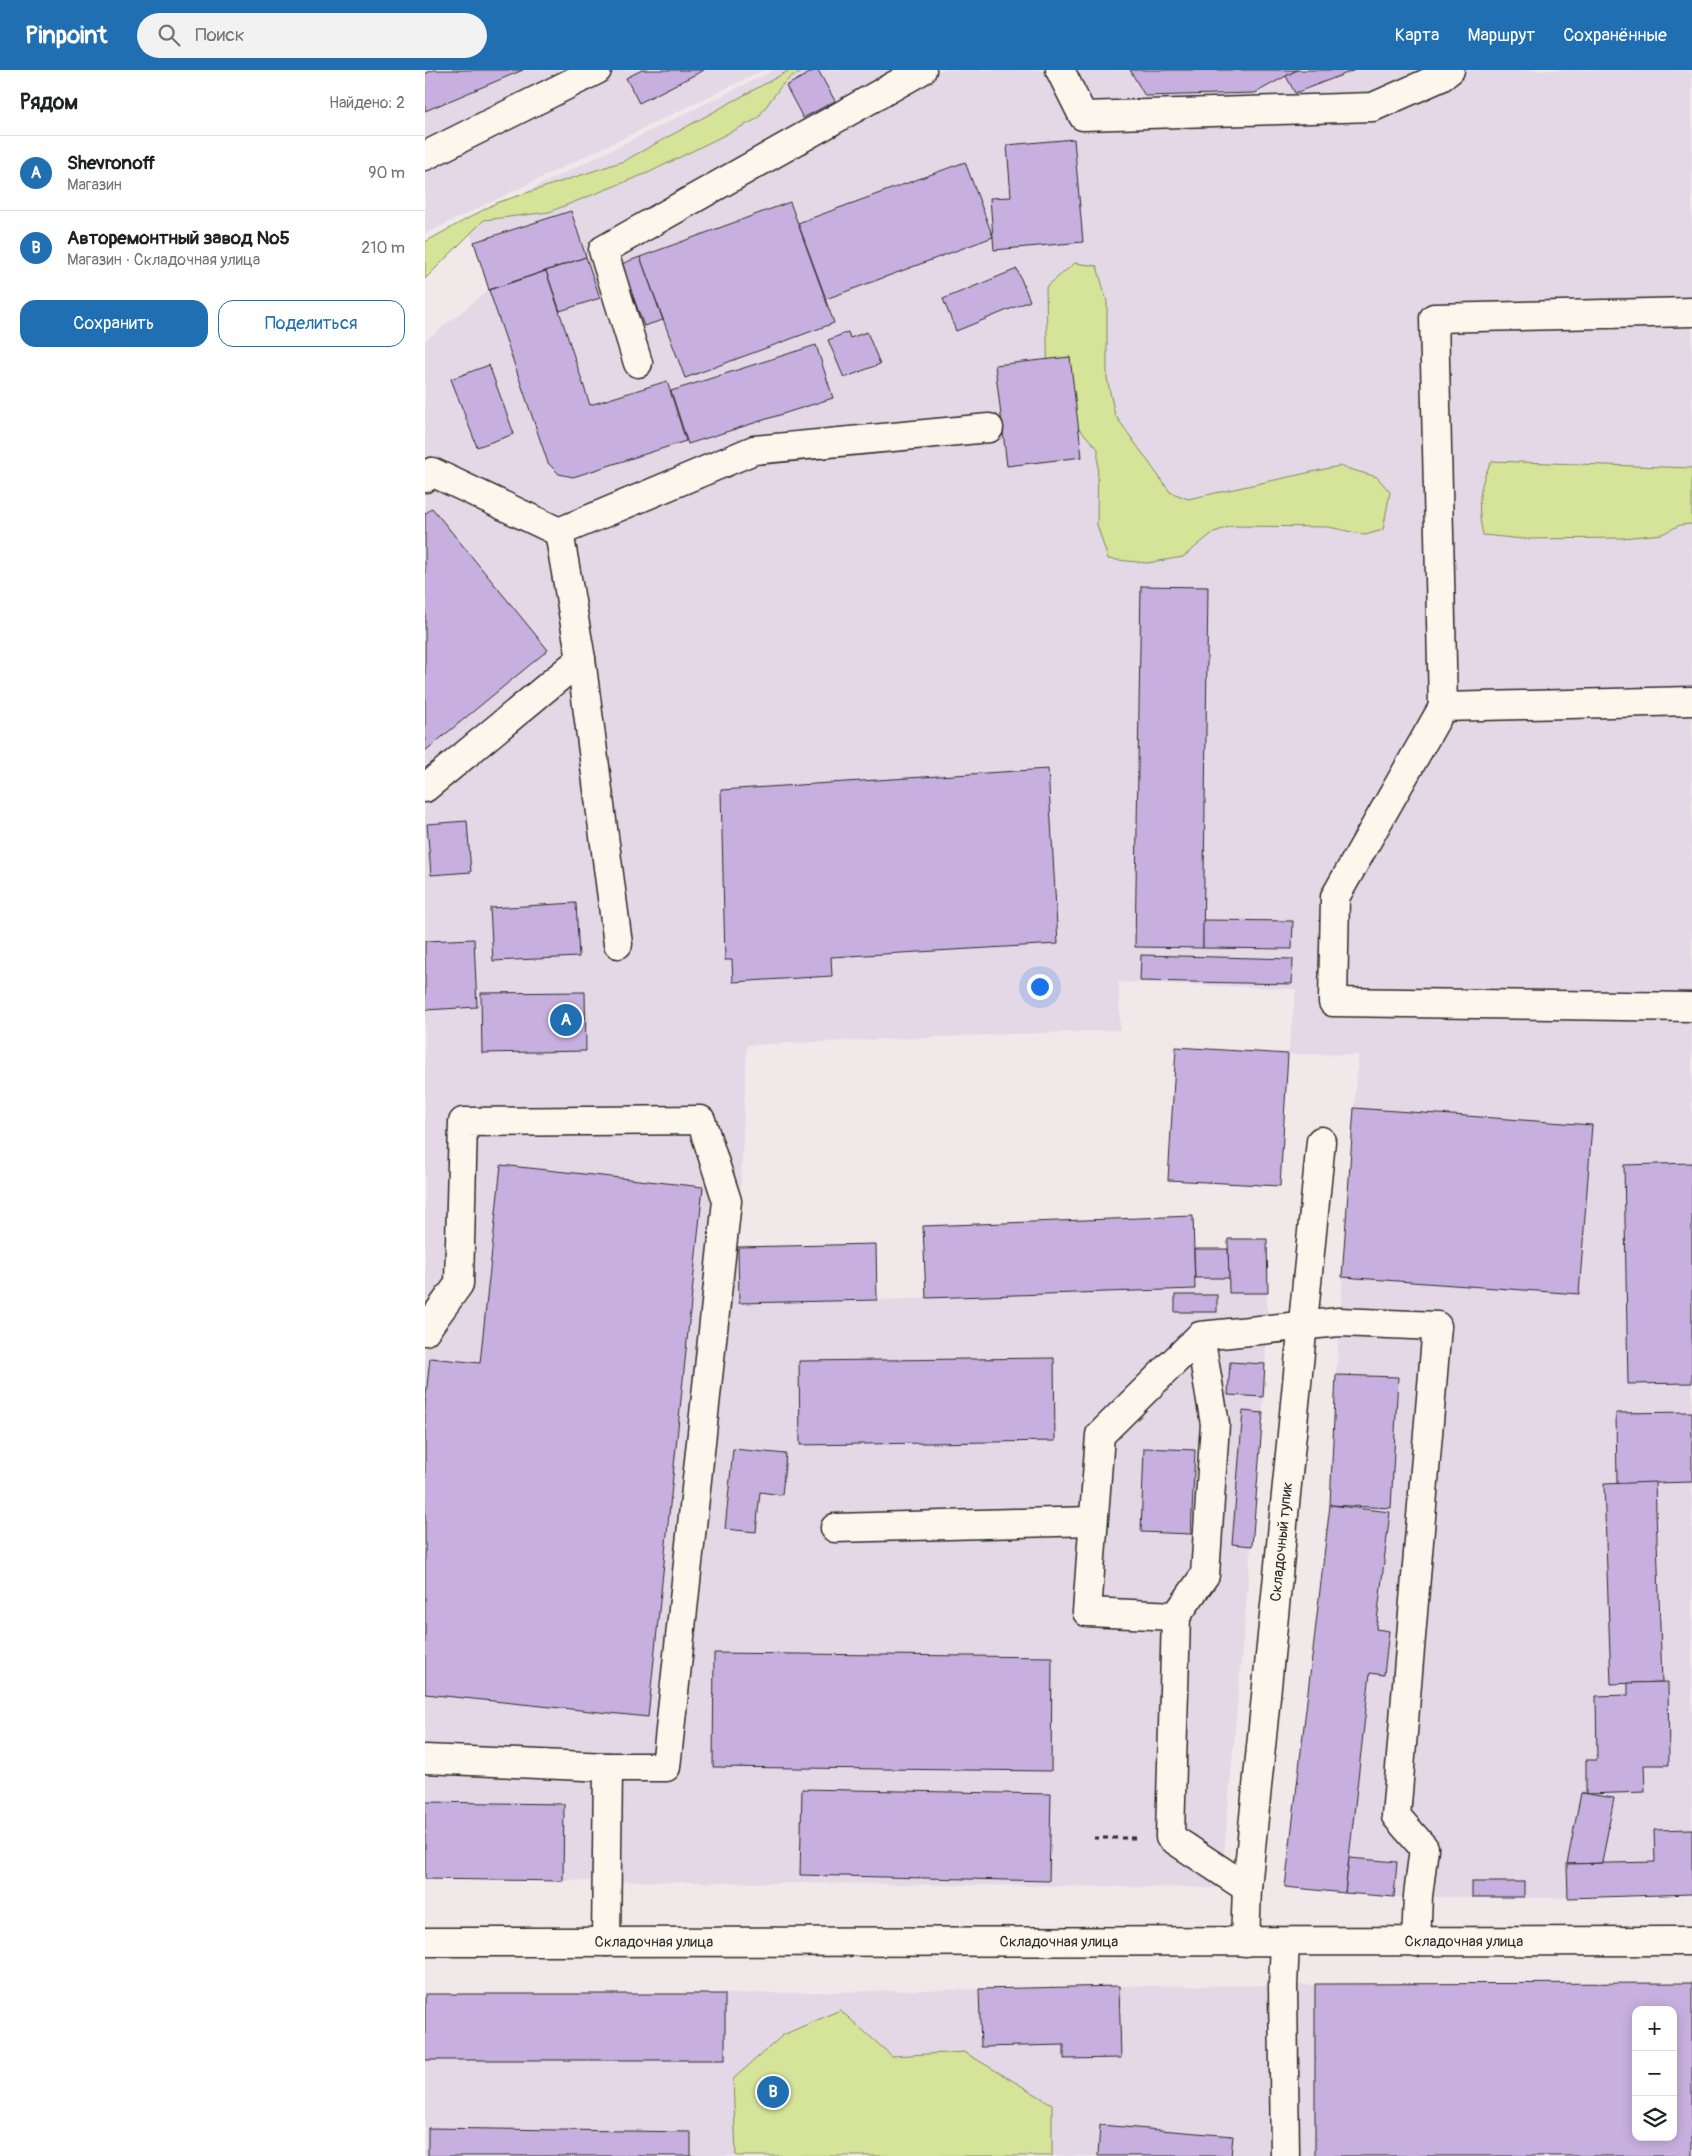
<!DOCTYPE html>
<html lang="ru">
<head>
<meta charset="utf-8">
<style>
	:root { --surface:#fff; --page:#f2f2f2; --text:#202124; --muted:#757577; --line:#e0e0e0; --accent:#1f6fb2 }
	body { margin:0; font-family:Pangolin,sans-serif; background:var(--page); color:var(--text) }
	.controls { position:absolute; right:15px; bottom:15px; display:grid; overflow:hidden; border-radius:10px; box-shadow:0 2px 12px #0003 }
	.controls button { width:45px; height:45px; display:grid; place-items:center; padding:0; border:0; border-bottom:1px solid var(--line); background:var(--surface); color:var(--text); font:25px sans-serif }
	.you { position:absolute; left:614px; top:916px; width:18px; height:18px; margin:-12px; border:4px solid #fff; border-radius:50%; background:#1a73e8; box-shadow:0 0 0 8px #1a73e833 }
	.badge { display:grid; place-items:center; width:32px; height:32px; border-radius:50%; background:var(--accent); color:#fff; font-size:16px; font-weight:700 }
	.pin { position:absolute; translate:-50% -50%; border:2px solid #fff; box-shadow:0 1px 5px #0006 }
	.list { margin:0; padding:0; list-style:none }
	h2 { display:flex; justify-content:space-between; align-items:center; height:65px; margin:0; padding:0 20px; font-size:21px }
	h2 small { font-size:16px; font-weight:400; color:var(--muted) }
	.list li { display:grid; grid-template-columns:32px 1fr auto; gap:15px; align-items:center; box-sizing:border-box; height:75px; padding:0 20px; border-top:1px solid var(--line) }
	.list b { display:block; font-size:19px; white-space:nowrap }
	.list p { margin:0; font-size:16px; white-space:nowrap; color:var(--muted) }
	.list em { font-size:16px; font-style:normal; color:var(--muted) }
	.actions { display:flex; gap:10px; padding:15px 20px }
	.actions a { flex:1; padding:11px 0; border:1px solid var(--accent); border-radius:15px; text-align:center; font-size:18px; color:var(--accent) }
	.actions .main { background:var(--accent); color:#fff }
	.icon { flex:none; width:28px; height:28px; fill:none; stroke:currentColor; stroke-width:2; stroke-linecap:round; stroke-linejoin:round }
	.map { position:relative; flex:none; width:1267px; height:2086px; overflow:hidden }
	header { display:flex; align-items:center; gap:30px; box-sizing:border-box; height:70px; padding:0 25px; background:var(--accent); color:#fff }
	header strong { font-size:24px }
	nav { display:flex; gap:28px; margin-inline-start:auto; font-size:18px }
	.search { width:350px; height:45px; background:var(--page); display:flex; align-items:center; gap:12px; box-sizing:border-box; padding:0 18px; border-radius:28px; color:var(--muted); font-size:19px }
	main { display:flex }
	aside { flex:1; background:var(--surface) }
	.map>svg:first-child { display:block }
	.built { fill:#e4d8e6; fill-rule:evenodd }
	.green { fill:#d5e498; stroke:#808862 }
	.building { fill:#c7b0df; stroke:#2b2b2b; fill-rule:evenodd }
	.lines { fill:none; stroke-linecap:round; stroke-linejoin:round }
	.minor-casing { stroke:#2b2b2b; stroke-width:31 }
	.path { stroke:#2b2b2b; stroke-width:3; stroke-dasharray:5 4; stroke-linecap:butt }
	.minor { stroke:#fbf7ec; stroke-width:28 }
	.labels { text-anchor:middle; stroke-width:4; stroke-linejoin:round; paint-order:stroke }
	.street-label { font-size:15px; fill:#2b2b2b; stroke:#fbf7ec }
</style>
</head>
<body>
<header>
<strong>Pinpoint</strong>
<div class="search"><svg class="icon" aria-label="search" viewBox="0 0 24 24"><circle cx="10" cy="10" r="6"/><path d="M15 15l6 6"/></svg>Поиск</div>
<nav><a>Карта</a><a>Маршрут</a><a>Сохранённые</a></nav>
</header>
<main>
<aside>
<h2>Рядом<small>Найдено: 2</small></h2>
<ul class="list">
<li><span class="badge">A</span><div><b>Shevronoff</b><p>Магазин</p></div><em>90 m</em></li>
<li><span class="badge">B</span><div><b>Авторемонтный завод №5</b><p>Магазин · Складочная улица</p></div><em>210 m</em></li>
</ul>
<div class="actions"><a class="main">Сохранить</a><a>Поделиться</a></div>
</aside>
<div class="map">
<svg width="1267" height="2086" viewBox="0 0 1267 2086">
	<rect width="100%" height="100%" fill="#f1e9e9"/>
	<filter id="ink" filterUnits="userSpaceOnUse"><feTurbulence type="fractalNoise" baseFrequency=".02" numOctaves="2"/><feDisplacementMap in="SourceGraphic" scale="10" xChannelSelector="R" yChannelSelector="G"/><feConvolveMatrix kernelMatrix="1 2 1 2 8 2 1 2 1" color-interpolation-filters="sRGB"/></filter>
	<g filter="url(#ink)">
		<!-- built -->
		<g class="built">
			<path d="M0 0H339L0 164Z"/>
			<path d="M349 0H1267V1824L1143 1828 969 1827 860 1817 905 1435 911 1305 933 985 863 984 871 919 694 912 695 960 322 975 313 1177 452 1230 501 1228 498 1156 768 1146 769 1179H803V1169H842V1258L838 1343 796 1818 0 1809V271L64 220 41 151Z"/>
			<path d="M1267 1913V2086H0V1924H300L694 1916ZM1211 1940H1248V2067H1211Z"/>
		</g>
		<!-- green -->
		<g class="green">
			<path d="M365 0H384L367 6 356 16 332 49 225 102 124 142 59 150 0 209V172L71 133 199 91Z"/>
			<path d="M650 193 672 196 682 232V308L690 345 745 422 763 429 914 396 952 407 965 422 958 460 940 465 904 457 807 456 789 462 758 487 722 493 683 489 672 455 673 379 623 325 621 217Z"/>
			<path d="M1067 391 1267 398V454L1255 455 1237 464 1198 468 1098 469 1058 465C1052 439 1053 414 1067 391Z"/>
			<path d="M415 1940 467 1986 539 1982 627 2034V2086H311L308 2009 358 1965Z"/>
		</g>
		<!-- building -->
		<g class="building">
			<path d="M8 0H98L0 41V4Z"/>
			<path d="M217 0H279L214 33 201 8Z"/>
			<path d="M390 0H393L410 31 378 48 361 16Z"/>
			<path d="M705 0H872L830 23 720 26Z"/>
			<path d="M872 0H930L870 23 861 6Z"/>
			<path d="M649 69 658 172 569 180 565 128 586 127 582 75Z"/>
			<path d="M540 92 568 167 401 229 373 153Z"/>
			<path d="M365 132 409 253 260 308 215 187Z"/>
			<path d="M146 141 161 187 64 220 49 172Z"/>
			<path d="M161 187 175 228 135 241 121 201Z"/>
			<path d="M215 187 238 250 219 256 196 194Z"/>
			<path d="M592 199 605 231 531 261 518 229Z"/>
			<path d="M121 201 165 335 242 311 261 371 148 407 134 404 123 393 64 220Z"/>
			<path d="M423 262 425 268 442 262 455 294 419 308 403 270Z"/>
			<path d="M391 275 408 328 263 374 246 321Z"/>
			<path d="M645 287 657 387 582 396 570 295Z"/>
			<path d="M64 295 89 364 52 377 26 309Z"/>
			<path d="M7 438 123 580 0 681V444Z"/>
			<path d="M716 516 783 517 778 878 710 877Z"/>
			<path d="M623 699 633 874 406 887 407 906 308 912 307 890H300L296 720Z"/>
			<path d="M42 751 46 802 6 805 2 754Z"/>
			<path d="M151 833 154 887 68 891 65 838Z"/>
			<path d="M778 850 868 851 867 879 778 878Z"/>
			<path d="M49 869 52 937 0 940V871Z"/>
			<path d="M716 885 868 889 867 914 715 911Z"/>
			<path d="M160 922 161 981 57 983 56 923Z"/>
			<path d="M751 977 863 984 855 1116 743 1110Z"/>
			<path d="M929 1038 1167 1055 1154 1224 917 1207Z"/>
			<path d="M1267 1093V1313L1203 1314 1199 1095Z"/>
			<path d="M76 1095 278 1117 223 1647 0 1624V1335L5 1288 55 1293Z"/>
			<path d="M768 1146 770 1219 501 1228 498 1156Z"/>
			<path d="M803 1169H842L843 1223H804Z"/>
			<path d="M451 1174 452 1230 314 1233 313 1177Z"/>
			<path d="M769 1179H803L804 1208H770Z"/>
			<rect x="750" y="1225" width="42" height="17"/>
			<path d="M629 1288 630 1371 375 1375 374 1291Z"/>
			<path d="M805 1292 840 1294 838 1327 803 1325Z"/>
			<path d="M911 1305 973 1307 966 1438 905 1435Z"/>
			<path d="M818 1341 838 1343 827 1476 807 1474Z"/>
			<path d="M1267 1342V1412L1192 1414 1191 1343Z"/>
			<path d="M719 1378 770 1380 766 1464 716 1462Z"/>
			<path d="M308 1379 361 1384 357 1425 335 1422 331 1462 300 1459Z"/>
			<path d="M1230 1412 1237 1612 1186 1614 1179 1414Z"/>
			<path d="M905 1435 965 1442 951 1559 964 1561 959 1605 945 1603 920 1823 860 1817Z"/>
			<path d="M289 1583 627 1587 626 1701 288 1697Z"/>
			<path d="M1243 1612 1244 1695H1219L1220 1722 1161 1724V1690H1172L1171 1626 1203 1625V1613Z"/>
			<path d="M377 1719 626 1724 624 1811 375 1805Z"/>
			<path d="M1156 1723 1189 1728 1177 1793 1142 1794Z"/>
			<path d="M0 1732 139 1734 138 1811 0 1809Z"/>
			<path d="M1267 1759V1824L1143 1828 1142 1794 1230 1792 1229 1760Z"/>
			<path d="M924 1788 972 1792 969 1827 920 1823Z"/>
			<rect x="1047" y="1812" width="52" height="15"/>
			<path d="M1267 1913V2086H890V1914ZM1211 1940H1248V2067H1211Z"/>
			<path d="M694 1916 696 1988 639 1989V1975L556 1977 554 1919Z"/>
			<rect x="0" y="1924" width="300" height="66"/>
			<path d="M675 2055 808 2066 806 2086H673Z"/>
			<path d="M3 2058 266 2062V2086H3Z"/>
		</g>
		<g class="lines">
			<defs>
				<g id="minor">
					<path d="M635 0 658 46 948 37 1016 7 1025 0"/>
					<path d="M0 86 172 0"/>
					<path d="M1267 242 1009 248 1018 637 1267 631"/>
					<path d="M213 293 178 180 497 0"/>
					<path d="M0 408 7 402 134 462"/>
					<path d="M1018 637 910 827 908 932 1267 937"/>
					<path d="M0 718 156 589"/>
					<path d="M193 874 156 589 134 462 329 380 564 358"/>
					<path d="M0 1261 34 1214 38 1052 276 1050 302 1131 241 1697H183L0 1689"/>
					<path d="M775 1266 790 1354 780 1505 751 1546 662 1542 675 1365 775 1266 914 1252 1012 1256 971 1746 999 1778 993 1826 991 1872"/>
					<path d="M410 1458 668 1451"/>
					<path d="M751 1546 745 1767 822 1818"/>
					<path id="s1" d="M0 1872 1267 1871"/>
					<path d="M181 1872 183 1697"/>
					<path id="s2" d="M820 1872 822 1818 896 1071"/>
					<path d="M860 1873 858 1915 860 2086"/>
				</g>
			</defs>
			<!-- minor casing -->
			<use href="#minor" class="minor-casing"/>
			<!-- path -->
			<path class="path" d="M669 1768H714"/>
			<!-- minor -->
			<use href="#minor" class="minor"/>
		</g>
	</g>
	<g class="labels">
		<!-- street labels -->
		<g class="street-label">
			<text dy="5" stroke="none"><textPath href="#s2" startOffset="402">Складочный тупик</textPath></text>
			<text dy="5" stroke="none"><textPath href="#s1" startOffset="229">Складочная улица</textPath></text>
			<text dy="5" stroke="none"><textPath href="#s1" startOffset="634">Складочная улица</textPath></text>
			<text dy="5" stroke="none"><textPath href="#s1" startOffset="1039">Складочная улица</textPath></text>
		</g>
	</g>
</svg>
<div class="controls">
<button>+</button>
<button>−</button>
<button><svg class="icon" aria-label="layers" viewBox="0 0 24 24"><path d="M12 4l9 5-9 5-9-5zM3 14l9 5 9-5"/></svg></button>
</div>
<div class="you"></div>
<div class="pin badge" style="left:141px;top:950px">A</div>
<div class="pin badge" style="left:348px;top:2022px">B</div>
</div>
</main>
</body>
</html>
